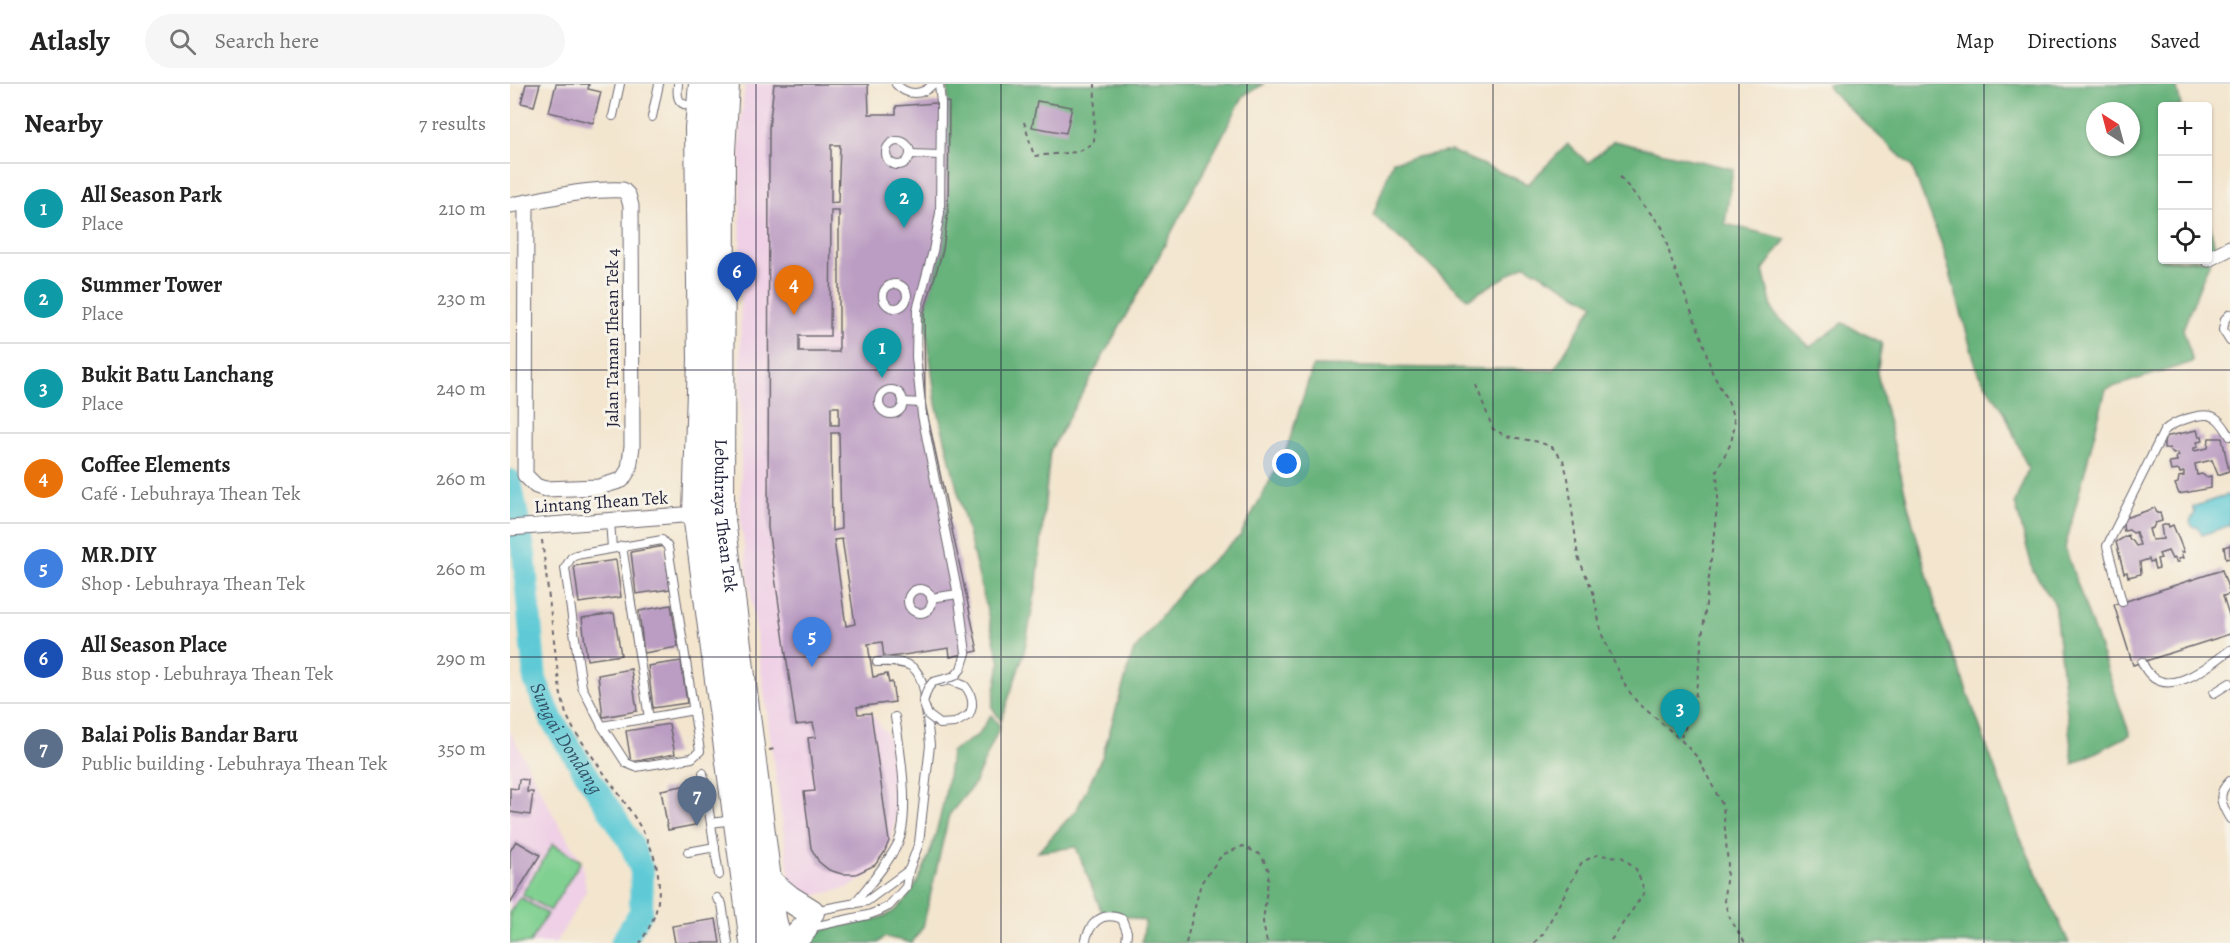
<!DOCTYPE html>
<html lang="en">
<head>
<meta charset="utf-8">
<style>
	:root { --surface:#fff; --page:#f6f6f6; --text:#222; --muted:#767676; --line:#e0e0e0; --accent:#111827 }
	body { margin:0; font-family:Alegreya,serif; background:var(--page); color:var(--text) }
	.controls { position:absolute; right:18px; top:18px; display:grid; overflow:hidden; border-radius:6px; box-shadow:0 2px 4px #0004 }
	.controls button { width:54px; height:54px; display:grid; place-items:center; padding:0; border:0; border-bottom:2px solid var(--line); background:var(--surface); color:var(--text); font:30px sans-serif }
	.compass { position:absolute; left:1576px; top:18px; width:54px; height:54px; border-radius:50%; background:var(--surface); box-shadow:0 2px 4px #0004; rotate:324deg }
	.you { position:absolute; left:777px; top:380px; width:21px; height:21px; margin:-15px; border:4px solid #fff; border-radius:50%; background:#1a73e8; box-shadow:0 0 0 9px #1a73e833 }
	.badge { display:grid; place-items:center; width:39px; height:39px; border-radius:50%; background:var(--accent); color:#fff; font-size:20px; font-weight:700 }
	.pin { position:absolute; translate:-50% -50px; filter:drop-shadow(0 2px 3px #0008) }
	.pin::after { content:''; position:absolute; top:32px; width:21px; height:18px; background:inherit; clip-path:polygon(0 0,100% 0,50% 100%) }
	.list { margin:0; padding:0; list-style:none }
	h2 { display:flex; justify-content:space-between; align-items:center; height:78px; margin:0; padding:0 24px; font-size:26px }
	h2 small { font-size:20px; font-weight:400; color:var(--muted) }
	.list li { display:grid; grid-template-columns:39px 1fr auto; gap:18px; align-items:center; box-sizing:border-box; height:90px; padding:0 24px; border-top:2px solid var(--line) }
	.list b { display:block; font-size:22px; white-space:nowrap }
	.list p { margin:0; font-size:20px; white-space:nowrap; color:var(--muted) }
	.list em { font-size:20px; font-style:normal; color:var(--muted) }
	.icon { flex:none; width:33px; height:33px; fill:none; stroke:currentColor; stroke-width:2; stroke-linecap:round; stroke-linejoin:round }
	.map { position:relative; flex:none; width:1720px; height:859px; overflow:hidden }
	header { display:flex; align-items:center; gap:36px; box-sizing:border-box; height:84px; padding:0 30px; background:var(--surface); border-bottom:2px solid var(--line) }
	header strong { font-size:28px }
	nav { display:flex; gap:33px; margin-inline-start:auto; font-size:21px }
	.search { width:420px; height:54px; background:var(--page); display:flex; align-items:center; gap:15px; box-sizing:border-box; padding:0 21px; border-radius:33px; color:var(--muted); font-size:22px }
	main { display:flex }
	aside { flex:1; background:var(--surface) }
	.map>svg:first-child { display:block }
	.built { fill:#efd0e6 }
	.green { fill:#80d091; stroke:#517966; stroke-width:1.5 }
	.forest { fill:#68b27b; stroke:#456a5b; stroke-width:1.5; fill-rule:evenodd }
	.water { fill:#5ecad6; stroke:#407688; stroke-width:1.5 }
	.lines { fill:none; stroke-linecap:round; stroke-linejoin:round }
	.river { stroke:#5ecad6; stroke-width:24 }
	.building { fill:#bb9dc3; fill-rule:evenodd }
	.lane-casing { stroke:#6b666e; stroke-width:10 }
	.street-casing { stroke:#6b666e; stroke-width:17 }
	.primary-casing { stroke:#6b666e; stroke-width:28 }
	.path { stroke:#6b666e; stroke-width:2; stroke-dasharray:4.5 4.5; stroke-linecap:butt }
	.lane { stroke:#fff; stroke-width:8 }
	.street { stroke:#fff; stroke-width:15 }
	.primary { stroke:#fff; stroke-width:26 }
	.lane-bridge-casing { stroke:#6b666e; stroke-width:10; stroke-linecap:butt }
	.lane-bridge { stroke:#fff; stroke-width:8 }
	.grid { fill:none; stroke:#22223b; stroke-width:1.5; stroke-opacity:0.55 }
	.labels { text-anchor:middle; stroke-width:6; stroke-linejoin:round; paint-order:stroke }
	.street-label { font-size:18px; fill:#22223b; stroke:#f7f3e8 }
	.water-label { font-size:20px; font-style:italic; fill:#34546a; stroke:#f7f3e8 }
</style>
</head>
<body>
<header>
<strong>Atlasly</strong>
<div class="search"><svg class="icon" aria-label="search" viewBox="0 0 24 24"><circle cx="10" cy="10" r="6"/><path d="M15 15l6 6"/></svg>Search here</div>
<nav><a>Map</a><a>Directions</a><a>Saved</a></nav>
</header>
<main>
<aside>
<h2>Nearby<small>7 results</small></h2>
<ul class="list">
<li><span class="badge" style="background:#0f9aa8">1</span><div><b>All Season Park</b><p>Place</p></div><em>210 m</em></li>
<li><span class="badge" style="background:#0f9aa8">2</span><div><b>Summer Tower</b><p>Place</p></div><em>230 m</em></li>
<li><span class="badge" style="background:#0f9aa8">3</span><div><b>Bukit Batu Lanchang</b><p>Place</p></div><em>240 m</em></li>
<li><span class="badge" style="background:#e8710a">4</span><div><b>Coffee Elements</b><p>Café · Lebuhraya Thean Tek</p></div><em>260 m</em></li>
<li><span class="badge" style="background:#3f7fe0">5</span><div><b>MR.DIY</b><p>Shop · Lebuhraya Thean Tek</p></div><em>260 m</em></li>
<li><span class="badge" style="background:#1a4fb4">6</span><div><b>All Season Place</b><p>Bus stop · Lebuhraya Thean Tek</p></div><em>290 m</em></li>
<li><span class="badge" style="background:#5c6f8a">7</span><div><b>Balai Polis Bandar Baru</b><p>Public building · Lebuhraya Thean Tek</p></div><em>350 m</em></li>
</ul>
</aside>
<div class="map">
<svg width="1720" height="859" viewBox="0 0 1720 859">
	<rect width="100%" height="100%" fill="#f7f3e8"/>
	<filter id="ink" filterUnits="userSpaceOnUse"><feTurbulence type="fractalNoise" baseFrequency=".0167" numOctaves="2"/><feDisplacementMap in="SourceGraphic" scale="12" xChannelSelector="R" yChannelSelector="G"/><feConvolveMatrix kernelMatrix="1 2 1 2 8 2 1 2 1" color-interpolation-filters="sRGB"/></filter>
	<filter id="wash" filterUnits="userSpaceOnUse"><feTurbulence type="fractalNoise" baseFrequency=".008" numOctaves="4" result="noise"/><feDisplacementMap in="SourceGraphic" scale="24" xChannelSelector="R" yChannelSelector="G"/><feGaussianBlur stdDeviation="1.35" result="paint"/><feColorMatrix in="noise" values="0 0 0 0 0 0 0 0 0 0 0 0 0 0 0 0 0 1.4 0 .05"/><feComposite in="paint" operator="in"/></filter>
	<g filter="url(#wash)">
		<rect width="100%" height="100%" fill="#f3e5ce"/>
		<!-- built -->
		<g class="built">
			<path d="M235 0H322L320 252H329V323L321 324V434L348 630 361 629 378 652 388 674 390 709 383 748 378 765 370 779 359 791 338 804 294 814 281 804 231 440 230 45Z"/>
			<path d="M0 647 45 734 72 778 76 807 46 859H0Z"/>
		</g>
		<!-- green -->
		<g class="green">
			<path d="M43 760 71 777 40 827 12 810Z"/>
			<path d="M10 813 37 830 20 859H0V828Z"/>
		</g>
		<!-- forest -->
		<g class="forest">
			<path d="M438 0H754L734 11 648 174 540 367 527 500 514 569 491 637 482 623 490 579 426 319 414 228 433 166 438 127Z"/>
			<path d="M1318 0H1666L1671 22H1652V176H1698V133L1705 164 1673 245 1683 278 1596 305 1555 464 1620 651 1563 680 1544 518 1523 487 1505 418 1518 385 1494 327 1468 289 1433 164 1402 83 1321 7ZM1585 27H1621V63H1585Z"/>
			<path d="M1104 57 1223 85 1215 140 1276 155 1253 186 1263 228 1300 263 1333 239 1372 259 1367 289 1398 421 1431 541 1449 585 1509 751 1559 859H632L635 837 591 826 566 763 528 768 567 725 592 673 623 568 681 495 730 452 776 367 803 282 1044 286 1084 220 1015 181 958 215 863 131 883 77 941 67 1018 100 1058 60 1078 79Z"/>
			<path d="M481 631 490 642 464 700 439 731 413 843 402 859 375 853 368 859H299V856C302 853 306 849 310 847 329 840 356 841 377 831 419 812 437 710 441 668L468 651Z"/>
		</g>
		<!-- water -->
		<path class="water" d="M1720 410V441L1692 451 1689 444 1682 442 1680 437 1685 429 1683 423Z"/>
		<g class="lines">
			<!-- river -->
			<path class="river" id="s1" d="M0 397 14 470 25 596 42 636 121 759 132 787 131 828 112 859"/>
		</g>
		<g id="blocks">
			<!-- building -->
			<g class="building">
				<path d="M16 0H30L24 22 11 19Z"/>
				<path d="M46 0H79L78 5 91 8 83 39 39 28Z"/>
				<path d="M264 0H358L359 30H386V22L439 18 438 127 433 166 414 228 415 319 468 567 440 573 439 564 374 574 372 558 358 560 363 593 377 590 379 599 382 598 385 618 347 623 348 630 361 629 379 757 374 769 365 781 346 790H332L319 786 309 778 301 764 294 708 305 707 298 654 306 653 303 639 286 641 258 444 259 44ZM321 61H330L328 118 321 119ZM321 127H329V268H289V252H320ZM321 323H329V341H321ZM321 349H329L331 445 322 447ZM332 455 345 540 336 542 324 456Z"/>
				<path d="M527 17 562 23 556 49 522 43Z"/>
				<path d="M1687 346 1689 353 1692 352 1693 357 1687 358 1688 363 1684 364V367L1698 364 1699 354H1712L1719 387 1708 391 1702 376 1685 380 1687 391 1692 390 1696 393 1701 392V404L1669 410 1665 400 1668 399 1669 393 1674 392V388L1670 389 1669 386 1661 387 1659 378 1667 377 1666 373 1669 372 1668 369 1663 370 1659 364 1654 365V353Z"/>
				<path d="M1645 424 1647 429 1650 428 1652 437 1645 439 1643 444 1639 445 1642 456 1653 455 1651 442 1658 440 1659 443 1663 441 1674 468H1671L1673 474 1668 475 1669 478H1666L1665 474 1662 475 1658 467 1649 470 1651 474 1647 475 1649 484 1645 485 1643 477 1640 478 1639 475 1630 478 1631 490 1618 493 1617 488 1614 489 1606 458 1618 451 1620 456H1622L1626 462 1630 461 1626 448 1623 449 1619 446 1614 447 1612 435Z"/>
				<path d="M1720 461V474L1716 475 1714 463Z"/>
				<path d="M154 462 160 505 126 510 121 468Z"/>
				<path d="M106 476 111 513 69 519 64 482Z"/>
				<path d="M1712 486 1720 510 1713 512 1720 534V550L1623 581 1604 521Z"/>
				<path d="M161 521 168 563 134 569 129 527Z"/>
				<path d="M104 529 111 571 77 576 72 534Z"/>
				<path d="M171 577 177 619 143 624 138 582Z"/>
				<path d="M121 585 127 627 93 633 88 591Z"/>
				<path d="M159 640 165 670 121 678 116 647Z"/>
				<path d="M9 695 18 696 17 708H23L20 731 0 728V704L8 705Z"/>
				<path d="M178 701 185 741 158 746 151 706Z"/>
				<path d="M6 757 30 771 0 820V767Z"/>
				<path d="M206 835 210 859H165L162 842Z"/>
			</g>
		</g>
	</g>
	<g filter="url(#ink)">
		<use href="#blocks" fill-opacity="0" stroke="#6b666e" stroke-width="1.5"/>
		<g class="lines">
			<defs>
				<g id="lane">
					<path d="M168 0C166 16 169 21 185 23"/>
					<path d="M386 0C397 12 412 12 423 0"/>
					<path d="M429 0 431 19 430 129 423 167 407 226 406 273 412 331 449 516 456 569"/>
					<path d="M103 32 110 0"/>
					<path d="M142 33 149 0"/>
					<circle cx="388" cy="69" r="12"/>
					<path d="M400 70 430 71"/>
					<circle cx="385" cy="212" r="12"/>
					<path d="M1720 230 1715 235 1713 246 1720 257"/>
					<circle cx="381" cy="318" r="12"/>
					<path d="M393 318 411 319"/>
					<path d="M100 437 102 464"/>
					<path d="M152 456 158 463 190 667 182 674 126 683 116 679 92 642 72 603 55 484 61 474 66 471Z"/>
					<path d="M112 462 139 634"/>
					<circle cx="410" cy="517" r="12"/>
					<path d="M421 514 448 510"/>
					<path d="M1612 518 1597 462 1654 347C1662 338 1693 327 1704 333 1711 336 1716 346 1720 352"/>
					<path d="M367 578C399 577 410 579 415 613"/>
					<path d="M1632 578C1651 622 1696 584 1720 566"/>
					<path d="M432 598 440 596 455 602C462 611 465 620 459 631"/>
					<path d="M1704 609 1720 599"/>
					<path d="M92 642 184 626"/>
					<path d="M193 689 209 791"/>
					<path d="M1720 697C1706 710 1711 720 1720 735"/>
					<path d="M201 739 223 736"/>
					<path d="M178 768 205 763"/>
					<path d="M207 814 212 820 218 859"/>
					<path d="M344 820C359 801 377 781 388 759 401 730 390 664 385 633"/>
					<path d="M303 827 357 817 399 786"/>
					<path d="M298 844 358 831 369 827 379 822 396 803 399 786 409 759 420 661 416 625"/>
					<path d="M575 859C579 840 591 826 612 835L617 848 616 859"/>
				</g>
				<g id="street">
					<path d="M0 121C36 115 76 104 113 106L118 111 121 122 122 362 119 385 112 396 89 403 35 405 26 402 15 391 16 119"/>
					<path d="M1698 175 1720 164"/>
					<path d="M0 444 186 430"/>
				</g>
				<g id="primary">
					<path d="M192 0 188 44 191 276 186 430 243 859"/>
					<path id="s2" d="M216 0 212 67 211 428 263 835 269 859"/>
					<path d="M258 797 280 815 301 828"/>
					<path d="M281 859 294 845"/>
				</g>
			</defs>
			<!-- lane casing -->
			<use href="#lane" class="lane-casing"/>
			<!-- street casing -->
			<use href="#street" class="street-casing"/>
			<!-- primary casing -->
			<use href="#primary" class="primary-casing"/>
			<!-- path -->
			<g class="path">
				<path d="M514 38 524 72 567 68 584 59 585 0"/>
				<path d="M1110 93 1152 143 1162 178 1191 252 1202 288 1219 320 1225 339 1221 359 1207 386 1208 414 1184 625 1171 653"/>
				<path d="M966 301 983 345 996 352 1029 358 1042 363 1053 376 1058 394 1068 473 1083 508 1092 551 1116 603 1127 618 1170 655 1188 674 1213 722 1218 781 1214 813 1219 833 1235 859"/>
				<path d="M32 456 50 607 56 630 64 646C78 666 92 687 107 707 130 741 154 774 148 817 146 833 138 846 130 859"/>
				<path d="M259 666 266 665"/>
				<path d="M676 859 691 799 712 771 733 762 751 771 759 787 753 838 757 859"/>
				<path d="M1024 859 1033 850 1072 778 1087 771 1112 773 1126 785 1135 808 1099 859"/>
			</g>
			<!-- lane -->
			<use href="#lane" class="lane"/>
			<!-- street -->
			<use href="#street" class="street"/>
			<!-- primary -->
			<use href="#primary" class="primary"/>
			<defs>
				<path id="lane-bridge" d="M456 569 451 585 445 592 423 598 418 604 413 618 418 631 430 640 445 639 459 631"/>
			</defs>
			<!-- lane-bridge casing -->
			<use href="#lane-bridge" class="lane-bridge-casing"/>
			<!-- lane-bridge -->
			<use href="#lane-bridge" class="lane-bridge"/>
		</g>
	</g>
	<!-- grid -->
	<path class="grid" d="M246 0V859M491 0V859M737 0V859M983 0V859M1229 0V859M1474 0V859M0 286H1720M0 573H1720"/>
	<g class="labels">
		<!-- street labels -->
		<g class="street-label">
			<text transform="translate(102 254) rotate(-90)" y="6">Jalan Taman Thean Tek 4</text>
			<text transform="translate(91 418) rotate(-4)" y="6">Lintang Thean Tek</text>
			<text dy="6" stroke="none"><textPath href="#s2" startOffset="432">Lebuhraya Thean Tek</textPath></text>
		</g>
		<!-- water labels -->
		<g class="water-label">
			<text dy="7" stroke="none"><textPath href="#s1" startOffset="267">Sungai Dondang</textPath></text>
		</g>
	</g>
</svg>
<div class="controls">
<button>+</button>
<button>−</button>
<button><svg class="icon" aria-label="locate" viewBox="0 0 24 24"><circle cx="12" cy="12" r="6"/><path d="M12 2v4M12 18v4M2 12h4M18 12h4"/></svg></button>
</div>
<svg class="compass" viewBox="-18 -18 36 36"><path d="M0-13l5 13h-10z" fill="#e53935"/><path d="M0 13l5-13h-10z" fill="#767676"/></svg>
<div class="you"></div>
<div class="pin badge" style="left:372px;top:294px;background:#0f9aa8">1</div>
<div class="pin badge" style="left:394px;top:144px;background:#0f9aa8">2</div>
<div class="pin badge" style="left:1170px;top:655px;background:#0f9aa8">3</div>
<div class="pin badge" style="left:284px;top:231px;background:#e8710a">4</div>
<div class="pin badge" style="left:302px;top:583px;background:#3f7fe0">5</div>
<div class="pin badge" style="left:227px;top:218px;background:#1a4fb4">6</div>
<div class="pin badge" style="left:187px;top:742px;background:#5c6f8a">7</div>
</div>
</main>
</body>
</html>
